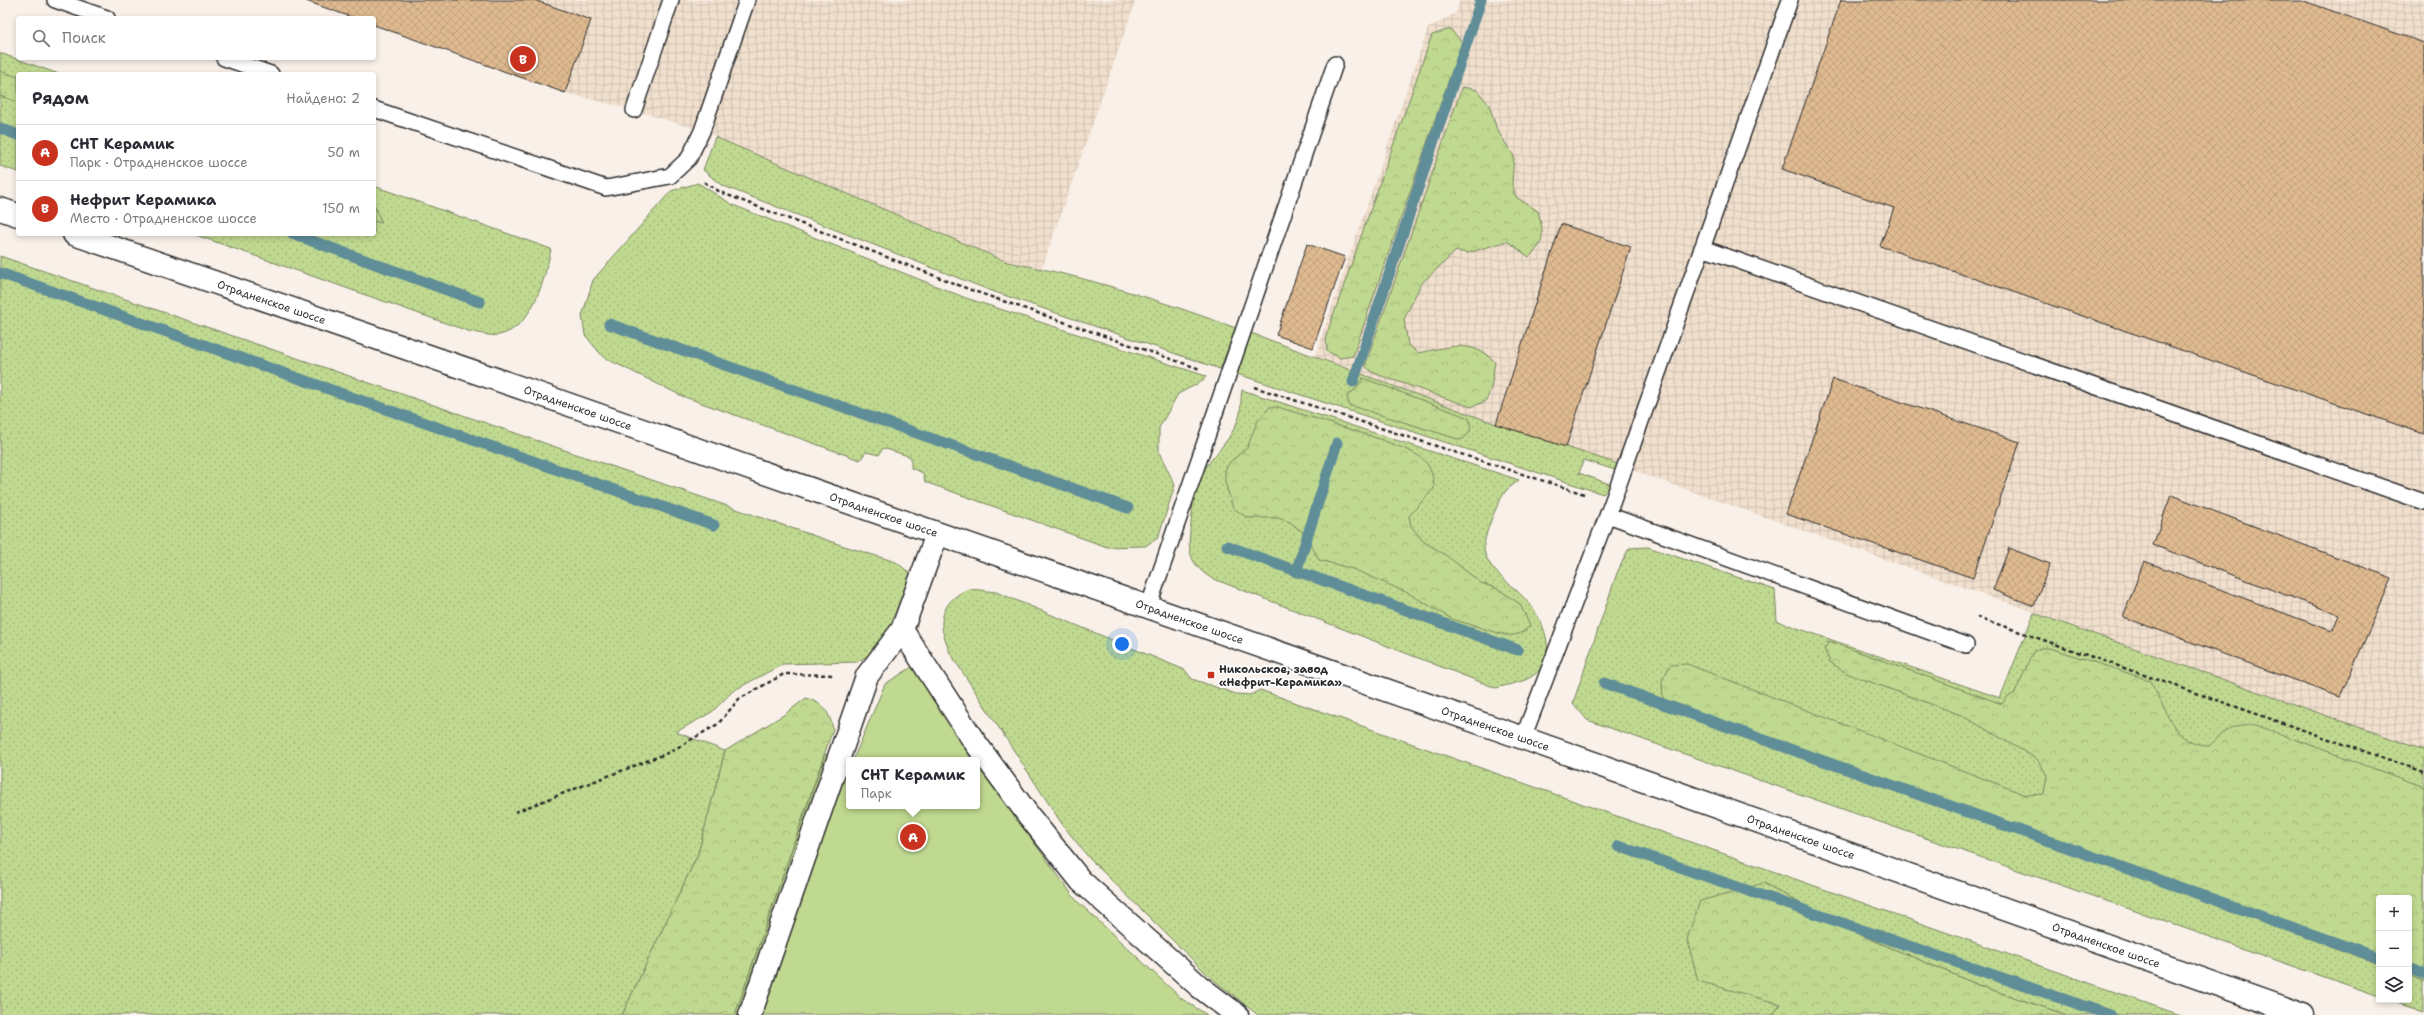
<!DOCTYPE html>
<html lang="ru">
<head>
<meta charset="utf-8">
<style>
	:root { --surface:#fff; --page:#f2f2f3; --text:#2b2b33; --muted:#7c7c81; --line:#e1e1e2; --accent:#c8321e }
	body { margin:0; font-family:"Shantell Sans",sans-serif; background:var(--page); color:var(--text) }
	.controls { position:absolute; right:12px; bottom:12px; display:grid; overflow:hidden; border-radius:4px; box-shadow:0 2px 6px #0003 }
	.controls button { width:36px; height:36px; display:grid; place-items:center; padding:0; border:0; border-bottom:1px solid var(--line); background:var(--surface); color:var(--text); font:20px sans-serif }
	.you { position:absolute; left:1122px; top:644px; width:14px; height:14px; margin:-10px; border:3px solid #fff; border-radius:50%; background:#1a73e8; box-shadow:0 0 0 6px #1a73e833 }
	.badge { display:grid; place-items:center; width:26px; height:26px; border-radius:50%; background:var(--accent); color:#fff; font-size:13px; font-weight:700 }
	.pin { position:absolute; translate:-50% -50%; border:2px solid #fff; box-shadow:0 1px 4px #0006 }
	.popup { position:absolute; left:846px; top:757px; width:134px; height:52px; box-sizing:border-box; display:grid; place-content:center; border-radius:4px; background:var(--surface); filter:drop-shadow(0 1px 3px #0005); font-size:13px; white-space:nowrap; color:var(--muted) }
	.popup b { font-size:15px; color:var(--text) }
	.popup::after { content:''; position:absolute; left:50%; top:100%; margin-left:-8px; border:8px solid transparent; border-top-color:var(--surface) }
	.list { margin:0; padding:0; list-style:none }
	h2 { display:flex; justify-content:space-between; align-items:center; height:52px; margin:0; padding:0 16px; font-size:17px }
	h2 small { font-size:13px; font-weight:400; color:var(--muted) }
	.list li { display:grid; grid-template-columns:26px 1fr auto; gap:12px; align-items:center; box-sizing:border-box; height:56px; padding:0 16px; border-top:1px solid var(--line) }
	.list b { display:block; font-size:15px; white-space:nowrap }
	.list p { margin:0; font-size:13px; white-space:nowrap; color:var(--muted) }
	.list em { font-size:13px; font-style:normal; color:var(--muted) }
	.icon { flex:none; width:22px; height:22px; fill:none; stroke:currentColor; stroke-width:2; stroke-linecap:round; stroke-linejoin:round }
	.map { position:relative; flex:none; width:2424px; height:1015px; overflow:hidden }
	.search { position:absolute; background:var(--surface); box-shadow:0 2px 6px #0003; left:16px; top:16px; width:360px; height:44px; display:flex; align-items:center; gap:10px; box-sizing:border-box; padding:0 14px; border-radius:4px; color:var(--muted); font-size:15px }
	.panel { position:absolute; background:var(--surface); box-shadow:0 2px 6px #0003; left:16px; top:72px; width:360px; height:164px; border-radius:4px }
	.map>svg:first-child { display:block }
	.industrial { fill:url(#industrial-grid) }
	.grass { fill:url(#grass-dots); stroke:#76825e }
	.forest { fill:url(#forest-crowns); stroke:#76825e }
	.garden { fill:#c0d990; stroke:#76825e }
	.lines { fill:none; stroke-linecap:round; stroke-linejoin:round }
	.stream { stroke:#5f8d98; stroke-width:11 }
	.building { fill:url(#building-cross-hatch); stroke:#2b2b2b }
	.lane-casing { stroke:#2b2b2b; stroke-width:18 }
	.street-casing { stroke:#2b2b2b; stroke-width:25 }
	.secondary-casing { stroke:#2b2b2b; stroke-width:25 }
	.path { stroke:#2b2b2b; stroke-width:2.5; stroke-dasharray:4 3; stroke-linecap:butt }
	.lane { stroke:#fff; stroke-width:15 }
	.street { stroke:#fff; stroke-width:22 }
	.secondary { stroke:#fff; stroke-width:22 }
	.poi-dot { fill:#c8321e; stroke:#fff; stroke-width:1.5 }
	.labels { text-anchor:middle; stroke-width:3.5; stroke-linejoin:round; paint-order:stroke }
	.street-label { font-size:11px; fill:#2b2b2b; stroke:#fff }
	.poi-label { font-size:11px; font-weight:bold; fill:#2b2b2b; stroke:#fff; text-anchor:start }
</style>
</head>
<body>
<div class="map">
<svg width="2424" height="1015" viewBox="0 0 2424 1015">
	<defs>
		<pattern id="industrial-grid" width="8" height="8" patternUnits="userSpaceOnUse"><rect width="8" height="8" fill="#f1e0ce"/><path d="M0 4h8M4 0v8" fill="none" stroke="#cfc0b1"/></pattern>
		<pattern id="grass-dots" width="8" height="8" patternUnits="userSpaceOnUse"><rect width="8" height="8" fill="#c0d990"/><path d="M2 2h.1M6 6h.1" fill="none" stroke="#a5ba7c" stroke-width="1.8" stroke-linecap="round"/></pattern>
		<pattern id="forest-crowns" width="20" height="18" patternUnits="userSpaceOnUse"><rect width="20" height="18" fill="#c0d990"/><path d="M2 6a3 3 0 1 1 6 0M12 15a3 3 0 1 1 6 0" fill="none" stroke="#a5ba7c"/></pattern>
		<pattern id="building-cross-hatch" width="8" height="8" patternUnits="userSpaceOnUse"><rect width="8" height="8" fill="#dfba90"/><path d="M0 0l8 8M0 8l8-8" fill="none" stroke="#c0a07c"/></pattern>
	</defs>
	<rect width="100%" height="100%" fill="#f9f1e9"/>
	<filter id="ink" filterUnits="userSpaceOnUse"><feTurbulence type="fractalNoise" baseFrequency=".025" numOctaves="2"/><feDisplacementMap in="SourceGraphic" scale="8" xChannelSelector="R" yChannelSelector="G"/><feConvolveMatrix kernelMatrix="1 2 1 2 8 2 1 2 1" color-interpolation-filters="sRGB"/></filter>
	<g filter="url(#ink)">
		<!-- industrial -->
		<g class="industrial">
			<path d="M303 0H1136L1042 268 1007 262 702 131 634 110 565 93 374 25V18H354Z"/>
			<path d="M1460 0H2424V750L1566 447 1631 246 1561 224 1496 424 1315 356 1428 28 1456 13Z"/>
		</g>
		<!-- grass -->
		<g class="grass">
			<path d="M0 53 59 74H18V172L0 166Z"/>
			<path d="M715 137 1007 262C1086 276 1161 301 1236 328L1220 369 989 290 721 185 703 170Z"/>
			<path d="M698 183 733 205 966 298 1206 376 1203 381 1178 394 1159 428V452L1175 485 1158 538 1145 546 1107 547 925 482 923 473 911 468V457L883 448 879 455 866 452 860 460 682 396 603 357 585 335 582 316 593 280 671 191Z"/>
			<path d="M374 186 551 249C545 278 533 328 499 335 490 337 477 332 468 331L193 234H374Z"/>
			<path d="M0 256 841 545 896 562 916 578 915 600 879 649 857 662 783 664 733 691 712 712 676 732 725 751 698 854 622 1015H0Z"/>
			<path d="M1251 333 1496 424 1618 464 1615 470 1584 460 1579 473 1612 485 1603 494 1237 374Z"/>
			<path d="M1242 390 1519 480C1515 484 1509 487 1505 492 1497 504 1480 541 1485 554 1492 574 1512 584 1525 599 1543 618 1560 655 1534 675 1523 683 1509 684 1496 688L1211 578C1183 560 1189 543 1192 514 1193 505 1192 494 1195 487 1204 462 1229 445 1238 420 1242 411 1240 400 1242 390Z"/>
			<path d="M1648 547 1775 590 1777 621 2000 698 2034 613 2424 750V1011L2391 1000H2409V898H2379V996L1587 720 1573 703 1617 573 1629 548Z"/>
			<path d="M971 589 996 592 1185 670 1192 679 1236 694 1250 695 1260 690 2180 1015H2067L1983 987 1842 927 1764 883 1742 992 1780 1004 1773 1015H1258L1209 976 1089 858 1062 824 950 653C947 644 942 634 942 625 941 608 955 592 971 589Z"/>
		</g>
		<!-- forest -->
		<g class="forest">
			<path d="M1450 29 1462 42 1353 356 1340 358 1327 351 1326 336 1432 35Z"/>
			<path d="M0 71 18 77V102L0 96Z"/>
			<path d="M1462 87 1477 90 1489 105 1497 130 1514 156 1512 184 1516 197 1538 211C1543 232 1547 241 1529 257L1507 241 1468 253 1456 251 1421 284 1404 319 1408 345 1419 353C1448 347 1471 338 1495 362L1491 388 1486 401 1471 407 1373 373 1365 366Z"/>
			<path d="M374 205 382 223 374 221Z"/>
			<path d="M1363 378 1469 418C1472 429 1471 434 1461 440L1349 405 1347 396 1357 388Z"/>
			<path d="M1270 407H1278C1304 416 1411 445 1424 460 1431 467 1434 479 1434 488L1409 516 1411 526 1423 541 1447 556 1481 583 1498 589 1520 604 1530 625C1523 634 1516 636 1505 635L1452 619 1408 593 1353 569 1319 560 1305 534 1290 522 1278 518H1248L1233 508 1225 482V470L1230 462 1247 448 1257 422Z"/>
			<path d="M1829 641 2002 704 2007 697 2015 693 2033 652 2041 648H2050L2149 680C2166 704 2172 747 2209 746 2228 729 2231 723 2256 725L2424 787V981L2409 975V898H2379V964L1677 709 1663 698 1662 681 1670 665 1687 664 2026 795 2044 794 2047 775 2037 759 1961 715 1846 673 1830 662 1824 649Z"/>
			<path d="M806 698C824 704 829 711 833 729L735 1015H622L698 854 725 751 785 714Z"/>
			<path d="M1764 883 1842 927 1983 987 2067 1015H1773L1780 1004 1698 981 1687 939 1700 901Z"/>
		</g>
		<!-- garden -->
		<g class="garden">
			<path d="M912 667 975 760H853L885 684Z"/>
			<path d="M825 754 849 764V806H977V764L1076 900 1182 999 1207 1015H735Z"/>
		</g>
		<g class="lines">
			<!-- stream -->
			<g class="stream">
				<path d="M0 128 18 135"/>
				<path d="M293 234 480 302"/>
				<path d="M0 273 714 525"/>
				<path d="M609 324 1128 508"/>
				<path d="M1353 382 1481 0"/>
				<path d="M1227 546 1518 650"/>
				<path d="M1296 572 1337 443"/>
				<path d="M1604 683 2379 958"/>
				<path d="M1618 846 2110 1015"/>
				<path d="M2409 968 2424 974"/>
			</g>
		</g>
		<!-- building -->
		<g class="building">
			<path d="M303 0H534L591 20 565 93 374 25V18H354Z"/>
			<path d="M1841 0H2301L2424 43V434L1880 246 1894 208 1782 169Z"/>
			<path d="M1561 224 1631 247 1566 447 1496 424Z"/>
			<path d="M1307 244 1345 257 1313 348 1276 335Z"/>
			<path d="M1833 379 2020 442 1973 578 1786 514Z"/>
			<path d="M2171 495 2392 578 2340 697 2123 617 2144 561 2332 631 2339 615 2153 545Z"/>
			<path d="M2009 548 2050 564 2034 606 1993 590Z"/>
		</g>
		<g class="lines">
			<defs>
				<g id="lane">
					<path d="M55 0 107 18"/>
					<path d="M224 58 271 74"/>
					<path d="M374 109 606 188 670 176 689 158 702 131 747 0"/>
					<path d="M634 110 671 0"/>
					<path d="M1702 248 2424 502"/>
					<path d="M1608 515 1966 645"/>
					<path d="M1148 608 1335 64"/>
					<path d="M1523 738 1612 503 1790 0"/>
				</g>
				<g id="street">
					<path d="M937 534 902 630 972 738 1029 816 1081 881 1200 987 1237 1015"/>
					<path d="M750 1015 867 676 902 630"/>
				</g>
				<g id="secondary">
					<path d="M0 209 18 215"/>
					<path id="s1" d="M74 234 533 392 1523 738 2303 1015"/>
				</g>
			</defs>
			<!-- lane casing -->
			<use href="#lane" class="lane-casing"/>
			<!-- street casing -->
			<use href="#street" class="street-casing"/>
			<!-- secondary casing -->
			<use href="#secondary" class="secondary-casing"/>
			<!-- path -->
			<g class="path">
				<path d="M704 182 720 192 971 290 1200 369"/>
				<path d="M1254 387 1584 494"/>
				<path d="M1977 617 2424 772"/>
				<path d="M515 812 670 752 718 724 739 699 784 674 835 675"/>
			</g>
			<!-- lane -->
			<use href="#lane" class="lane"/>
			<!-- street -->
			<use href="#street" class="street"/>
			<!-- secondary -->
			<use href="#secondary" class="secondary"/>
		</g>
	</g>
	<!-- markers -->
	<rect class="poi-dot" x="1207" y="671" width="8" height="8" rx="2"/>
	<g class="labels">
		<!-- street labels -->
		<g class="street-label">
			<text dy="4" stroke="none"><textPath href="#s1" startOffset="209">Отрадненское шоссе</textPath></text>
			<text dy="4" stroke="none"><textPath href="#s1" startOffset="533">Отрадненское шоссе</textPath></text>
			<text dy="4" stroke="none"><textPath href="#s1" startOffset="857">Отрадненское шоссе</textPath></text>
			<text dy="4" stroke="none"><textPath href="#s1" startOffset="1181">Отрадненское шоссе</textPath></text>
			<text dy="4" stroke="none"><textPath href="#s1" startOffset="1505">Отрадненское шоссе</textPath></text>
			<text dy="4" stroke="none"><textPath href="#s1" startOffset="1829">Отрадненское шоссе</textPath></text>
			<text dy="4" stroke="none"><textPath href="#s1" startOffset="2153">Отрадненское шоссе</textPath></text>
		</g>
		<!-- poi labels -->
		<g class="poi-label">
			<text x="1219" y="673">Никольское, завод<tspan x="1219" dy="13">«Нефрит-Керамика»</tspan></text>
		</g>
	</g>
</svg>
<div class="controls">
<button>+</button>
<button>−</button>
<button><svg class="icon" aria-label="layers" viewBox="0 0 24 24"><path d="M12 4l9 5-9 5-9-5zM3 14l9 5 9-5"/></svg></button>
</div>
<div class="you"></div>
<div class="pin badge" style="left:913px;top:837px">A</div>
<div class="popup"><b>СНТ Керамик</b>Парк</div>
<div class="pin badge" style="left:523px;top:59px">B</div>
<div class="search"><svg class="icon" aria-label="search" viewBox="0 0 24 24"><circle cx="10" cy="10" r="6"/><path d="M15 15l6 6"/></svg>Поиск</div>
<section class="panel">
<h2>Рядом<small>Найдено: 2</small></h2>
<ul class="list">
<li><span class="badge">A</span><div><b>СНТ Керамик</b><p>Парк · Отрадненское шоссе</p></div><em>50 m</em></li>
<li><span class="badge">B</span><div><b>Нефрит Керамика</b><p>Место · Отрадненское шоссе</p></div><em>150 m</em></li>
</ul>
</section>
</div>
</body>
</html>
